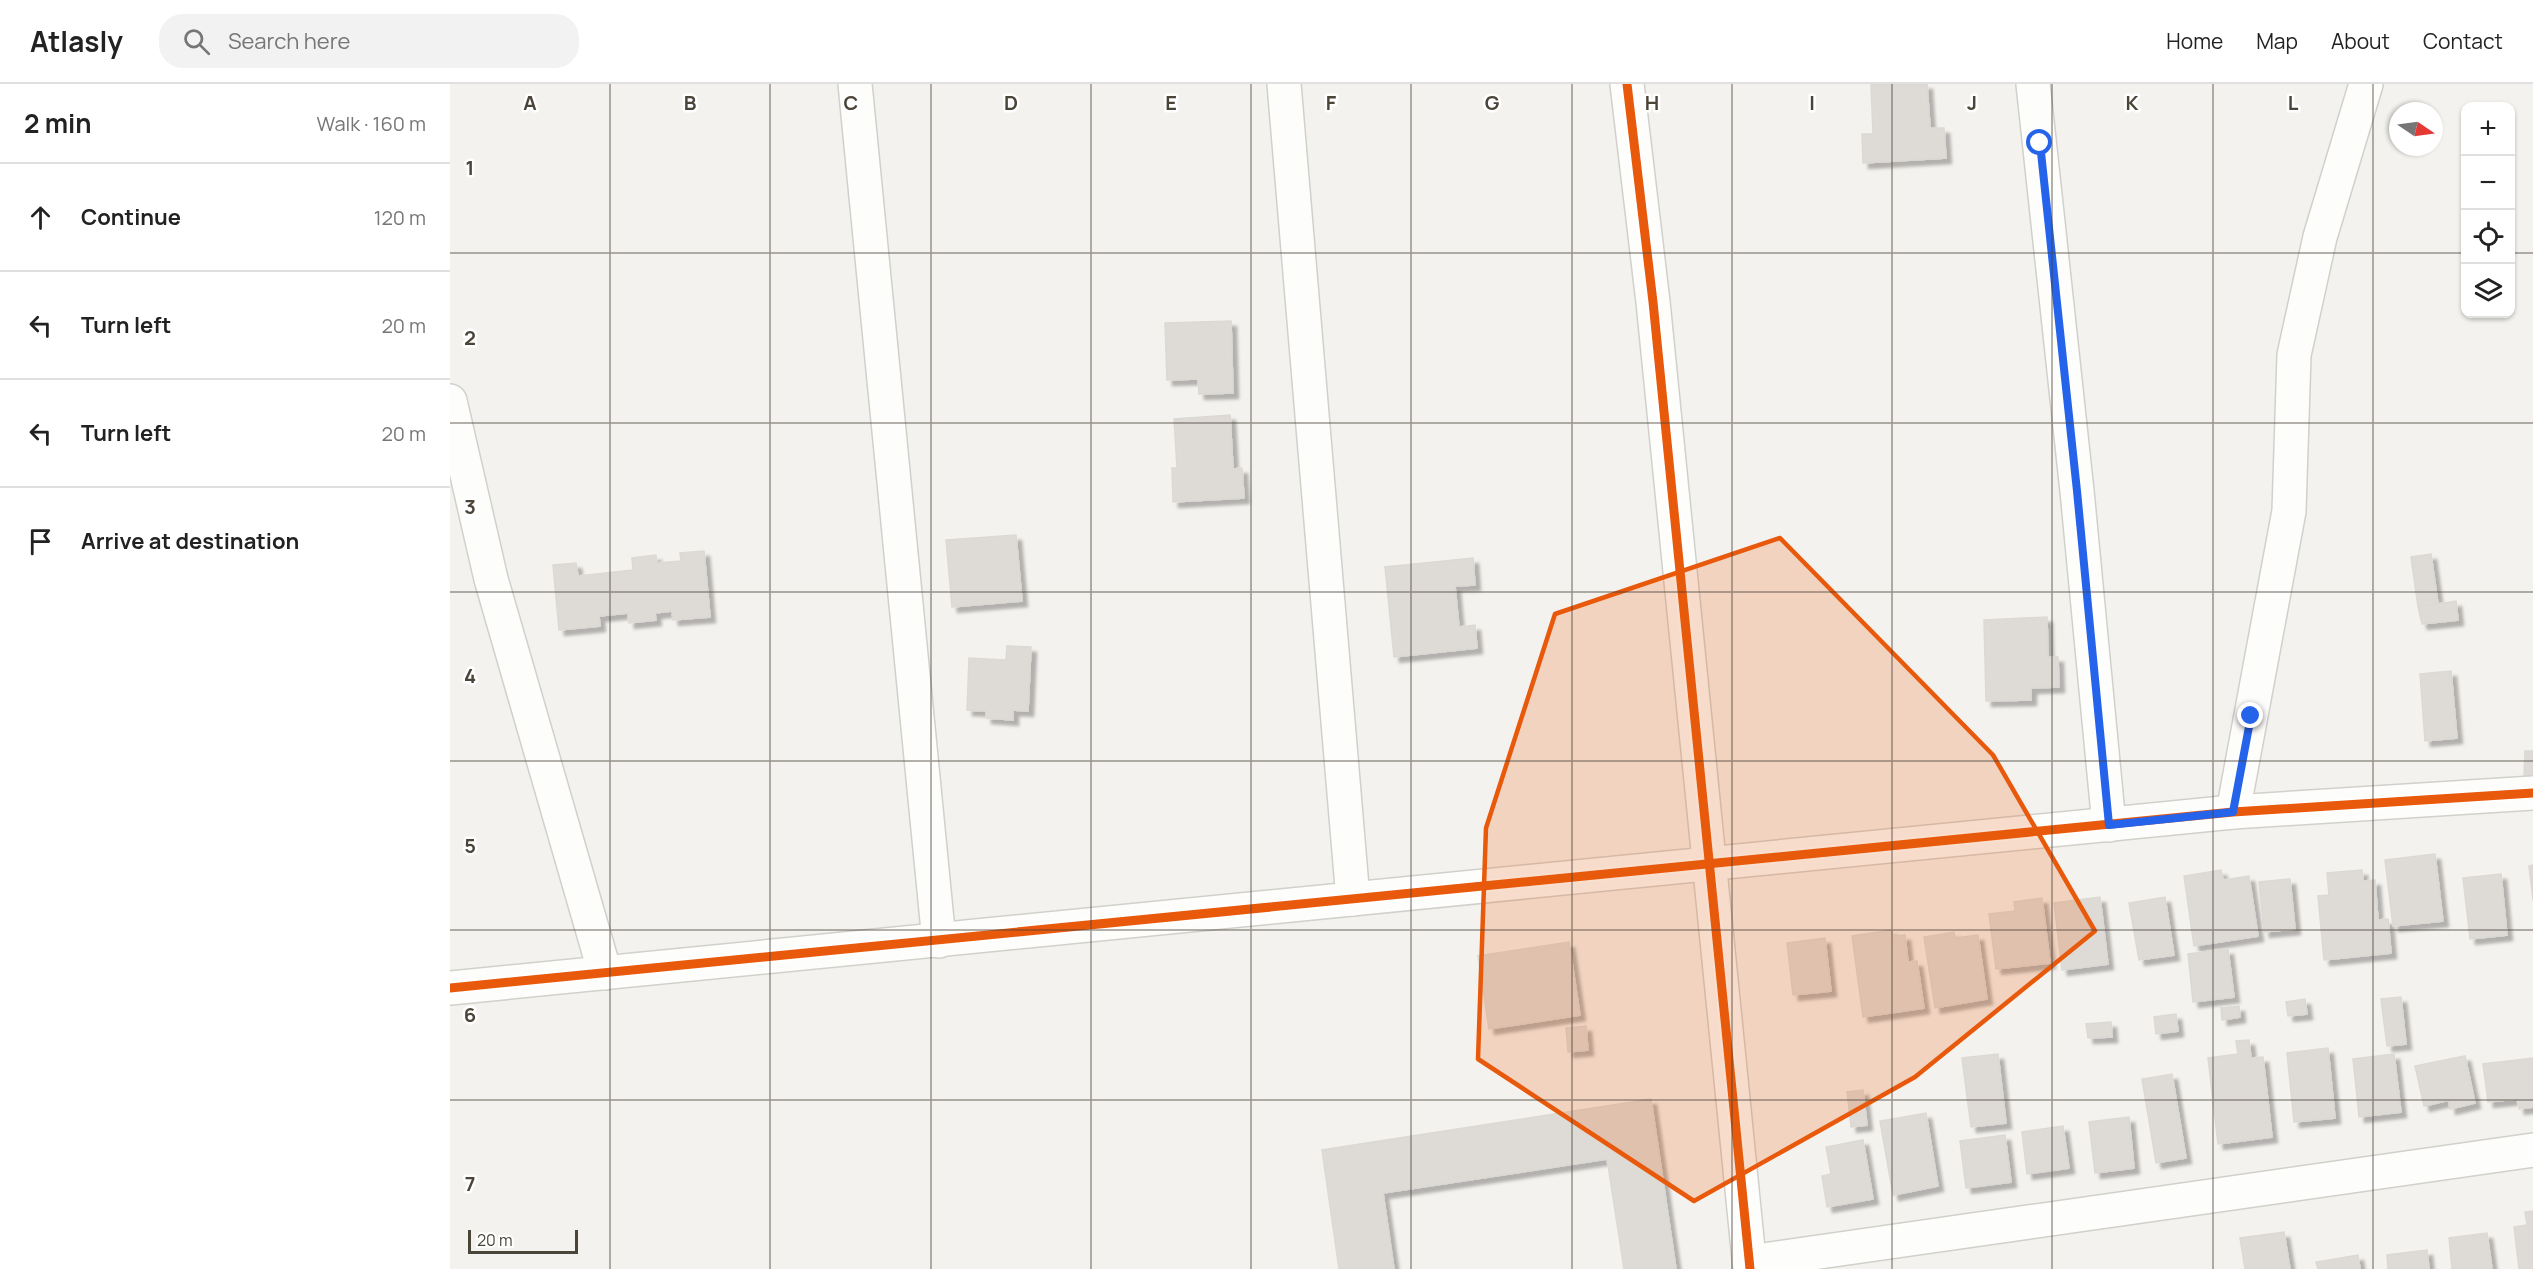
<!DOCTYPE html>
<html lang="en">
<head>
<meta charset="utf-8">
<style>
	:root { --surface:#fff; --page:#f2f2f2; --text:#222; --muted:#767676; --line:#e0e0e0 }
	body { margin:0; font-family:Manrope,sans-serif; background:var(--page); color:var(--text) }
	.controls { position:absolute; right:18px; top:18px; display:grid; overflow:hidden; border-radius:12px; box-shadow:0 2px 4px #0004 }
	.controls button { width:54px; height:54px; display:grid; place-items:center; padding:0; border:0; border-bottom:2px solid var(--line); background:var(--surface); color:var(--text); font:30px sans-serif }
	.compass { position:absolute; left:1939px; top:18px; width:54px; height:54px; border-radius:50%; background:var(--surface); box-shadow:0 2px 4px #0004; rotate:103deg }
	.scale { position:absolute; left:18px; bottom:15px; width:110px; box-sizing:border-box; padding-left:6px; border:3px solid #4b4439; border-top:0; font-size:16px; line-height:21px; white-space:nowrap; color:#4b4439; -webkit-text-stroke:4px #fff; paint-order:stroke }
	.stop { position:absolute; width:18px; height:18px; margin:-14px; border:4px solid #2563eb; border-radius:50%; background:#fff }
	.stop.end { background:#2563eb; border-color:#fff; box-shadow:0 2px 6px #0008 }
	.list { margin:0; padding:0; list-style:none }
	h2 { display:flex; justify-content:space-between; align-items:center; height:78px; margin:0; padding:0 24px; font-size:26px }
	h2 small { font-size:20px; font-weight:400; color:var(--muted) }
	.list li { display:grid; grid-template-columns:39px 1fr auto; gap:18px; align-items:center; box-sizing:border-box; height:108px; padding:0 24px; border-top:2px solid var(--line) }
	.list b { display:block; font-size:22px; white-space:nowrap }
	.list em { font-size:20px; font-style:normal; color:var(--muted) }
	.icon { flex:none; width:33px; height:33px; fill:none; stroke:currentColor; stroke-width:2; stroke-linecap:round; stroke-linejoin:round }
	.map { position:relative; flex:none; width:2083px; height:1185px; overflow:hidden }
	header { display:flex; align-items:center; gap:36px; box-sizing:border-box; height:84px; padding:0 30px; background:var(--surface); border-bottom:2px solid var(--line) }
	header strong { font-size:28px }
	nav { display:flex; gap:33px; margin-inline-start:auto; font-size:21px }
	.search { width:420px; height:54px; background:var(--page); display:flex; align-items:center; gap:15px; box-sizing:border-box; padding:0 21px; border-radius:24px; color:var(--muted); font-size:22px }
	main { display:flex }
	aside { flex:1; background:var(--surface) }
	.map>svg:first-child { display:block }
	.building { fill:#dedbd6; stroke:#dcd9d4; stroke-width:1.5; filter:url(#shadow) }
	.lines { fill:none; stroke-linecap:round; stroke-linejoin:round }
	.street-casing { stroke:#d2d0cb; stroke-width:36 }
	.street { stroke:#fdfdfc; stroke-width:33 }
	.cycleway-casing { stroke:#fff; stroke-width:13 }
	.cycleway { stroke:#e8590c; stroke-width:9 }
	.route { stroke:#2563eb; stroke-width:8 }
	.marked { fill:#e8590c; fill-opacity:0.2; stroke:#e8590c; stroke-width:4.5; stroke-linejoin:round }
	.grid { fill:none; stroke:#4b4439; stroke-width:1.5; stroke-opacity:0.55 }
	.grid-label { font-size:20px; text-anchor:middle; font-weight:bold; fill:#4b4439; stroke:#fff; stroke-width:5; stroke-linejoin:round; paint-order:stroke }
</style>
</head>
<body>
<header>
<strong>Atlasly</strong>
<div class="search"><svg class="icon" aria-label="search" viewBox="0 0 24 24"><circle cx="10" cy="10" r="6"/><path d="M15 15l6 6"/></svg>Search here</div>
<nav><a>Home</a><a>Map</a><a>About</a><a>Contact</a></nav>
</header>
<main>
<aside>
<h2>2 min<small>Walk · 160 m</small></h2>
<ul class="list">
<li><svg class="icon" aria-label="ahead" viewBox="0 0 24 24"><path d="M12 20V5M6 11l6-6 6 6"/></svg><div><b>Continue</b></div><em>120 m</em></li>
<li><svg class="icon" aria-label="left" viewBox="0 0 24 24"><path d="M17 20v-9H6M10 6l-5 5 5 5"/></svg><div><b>Turn left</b></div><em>20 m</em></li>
<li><svg class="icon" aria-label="left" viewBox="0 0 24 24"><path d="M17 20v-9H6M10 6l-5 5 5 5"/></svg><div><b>Turn left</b></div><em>20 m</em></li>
<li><svg class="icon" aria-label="arrive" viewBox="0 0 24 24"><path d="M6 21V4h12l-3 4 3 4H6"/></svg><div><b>Arrive at destination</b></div></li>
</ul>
</aside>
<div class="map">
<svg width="2083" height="1185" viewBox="0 0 2083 1185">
	<defs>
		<filter id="shadow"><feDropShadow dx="5.5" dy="5.5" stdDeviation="1.5" flood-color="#0004"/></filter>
	</defs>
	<rect width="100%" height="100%" fill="#f4f2ee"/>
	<!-- building -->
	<g class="building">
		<path d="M1421 0H1477L1480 44H1494L1496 74 1413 79 1412 50H1423Z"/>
		<path d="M781 237 783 309 749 310 748 295 717 296 715 239Z"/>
		<path d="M780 331 783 385 792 384 794 414 723 418 722 384H727L724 335Z"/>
		<path d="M566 451 572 517 502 523 496 456Z"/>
		<path d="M254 467 260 533 223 536 222 527 205 529 206 536 179 539 178 529 149 532 150 542 109 546 103 481 126 479 128 492 183 486 182 474 206 471 207 479 231 477 230 469Z"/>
		<path d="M1981 470 1988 520 1968 523 1961 473Z"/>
		<path d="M1023 474 1025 501 1005 502 1009 543 1025 541 1027 564 944 573 935 483Z"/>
		<path d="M2006 517 2008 536 1972 540 1968 523Z"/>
		<path d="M1597 533 1598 573H1608L1609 603 1581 604V616L1536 617 1534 536Z"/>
		<path d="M557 562 581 563 578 627 563 626V636L536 634V627L517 626 519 574 556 576Z"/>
		<path d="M2001 587 2007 654 1975 657 1970 590Z"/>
		<path d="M2075 667H2083V694L2074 693Z"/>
		<path d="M1985 770 1993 837 1943 842 1935 776Z"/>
		<path d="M2083 781V816L2079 782Z"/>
		<path d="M1771 786 1773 796 1799 792 1808 852 1744 862 1734 792Z"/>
		<path d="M1912 786 1913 797 1925 796 1928 836 1938 835 1941 869 1874 876 1868 812 1879 811 1877 789Z"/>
		<path d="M2051 790 2057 851 2020 855 2013 794Z"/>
		<path d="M1840 795 1845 845 1814 848 1809 798Z"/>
		<path d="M1650 813 1658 880 1612 886 1604 819Z"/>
		<path d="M1715 813 1724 871 1689 876 1679 819Z"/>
		<path d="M1592 814 1600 879 1546 885 1539 830 1565 827 1564 818Z"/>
		<path d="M1442 846 1443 852 1455 851 1458 878 1467 877 1474 924 1413 933 1402 852Z"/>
		<path d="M1504 848 1505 854 1528 851 1537 915 1485 924 1474 853Z"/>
		<path d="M1375 854 1381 907 1343 911 1337 859Z"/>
		<path d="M1119 858 1130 931 1039 945 1028 872Z"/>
		<path d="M1778 865 1784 913 1743 918 1738 870Z"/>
		<path d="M1951 913 1956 960 1937 962 1931 915Z"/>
		<path d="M1855 915 1857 930 1838 932 1836 918Z"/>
		<path d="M1789 922 1790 933 1772 936 1771 924Z"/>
		<path d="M1726 930 1728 947 1706 950 1704 933Z"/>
		<path d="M1661 938 1662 953 1638 954 1636 940Z"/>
		<path d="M1136 942 1138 966 1118 968 1116 944Z"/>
		<path d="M1799 956 1801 974 1813 973 1822 1053 1768 1060 1758 974 1788 970 1786 957Z"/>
		<path d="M1878 964 1885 1034 1844 1038 1837 969Z"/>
		<path d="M1548 970 1556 1039 1521 1043 1512 974Z"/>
		<path d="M1944 970 1951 1028 1909 1033 1903 975Z"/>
		<path d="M2015 972 2025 1019 2000 1025 1999 1016 1974 1022 1965 982Z"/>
		<path d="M2083 974V1023L2069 1025 2067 1015 2038 1018 2033 980Z"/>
		<path d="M1722 990 1736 1074 1706 1079 1692 995Z"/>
		<path d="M1413 1006 1417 1041 1401 1043 1397 1008Z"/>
		<path d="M1201 1015 1226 1185H1174L1157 1075 933 1109 944 1185H889L872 1066Z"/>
		<path d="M1476 1029 1488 1102 1443 1111 1430 1037Z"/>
		<path d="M1679 1033 1684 1084 1645 1089 1639 1038Z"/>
		<path d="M1613 1042 1619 1084 1577 1090 1572 1048Z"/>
		<path d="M1555 1051 1561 1098 1516 1104 1510 1057Z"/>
		<path d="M1413 1056 1423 1115 1377 1123 1372 1092 1381 1090 1376 1063Z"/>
		<path d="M2083 1127V1185H2069L2064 1143 2077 1141 2075 1128Z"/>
		<path d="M1834 1148 1840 1185H1795L1790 1154Z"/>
		<path d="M2037 1149 2042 1185H2002L1999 1154Z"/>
		<path d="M1977 1166 1979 1185H1938L1937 1171Z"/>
		<path d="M1908 1171 1910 1185H1868L1866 1178Z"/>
	</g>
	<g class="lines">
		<defs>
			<g id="street">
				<path d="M405 0 489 857"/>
				<path d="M834 0 903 815"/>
				<path d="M1177 0 1203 218 1300 1185"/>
				<path d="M1583 0 1627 407 1659 741"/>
				<path d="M0 317 41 495 155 889"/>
				<path d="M1783 728 1839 427 1844 271 1870 153 1916 0"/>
				<path d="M0 904 1783 728 2083 709"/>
				<path d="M1299 1178 2083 1066"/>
			</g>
		</defs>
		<!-- street casing -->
		<use href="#street" class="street-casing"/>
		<!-- street -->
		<use href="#street" class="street"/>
		<defs>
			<g id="cycleway">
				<path d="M1177 0 1203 218 1300 1185"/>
				<path d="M0 904 1783 728 2083 709"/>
			</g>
		</defs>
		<!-- cycleway casing -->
		<use href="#cycleway" class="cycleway-casing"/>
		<!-- cycleway -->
		<use href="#cycleway" class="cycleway"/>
	</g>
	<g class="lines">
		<!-- route -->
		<path class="route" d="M1590 59 1627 407 1659 741 1783 728 1801 632"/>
	</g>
	<!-- marked area -->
	<path class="marked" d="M1330 454 1543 671 1645 847 1465 993 1244 1117 1028 975 1036 744 1105 530Z"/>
	<!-- grid -->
	<path class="grid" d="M160 0V1185M320 0V1185M481 0V1185M641 0V1185M801 0V1185M961 0V1185M1122 0V1185M1282 0V1185M1442 0V1185M1602 0V1185M1763 0V1185M1923 0V1185M0 169H2016M2060 169H2083M0 339H2083M0 508H2083M0 677H2083M0 846H2083M0 1016H2083"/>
	<g class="grid-label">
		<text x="80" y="26">A</text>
		<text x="240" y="26">B</text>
		<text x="401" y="26">C</text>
		<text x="561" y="26">D</text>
		<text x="721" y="26">E</text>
		<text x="881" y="26">F</text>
		<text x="1042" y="26">G</text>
		<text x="1202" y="26">H</text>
		<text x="1362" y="26">I</text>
		<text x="1522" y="26">J</text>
		<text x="1682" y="26">K</text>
		<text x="1843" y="26">L</text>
		<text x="20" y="91">1</text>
		<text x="20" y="261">2</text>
		<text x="20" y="430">3</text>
		<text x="20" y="599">4</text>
		<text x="20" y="769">5</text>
		<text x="20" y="938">6</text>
		<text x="20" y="1107">7</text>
	</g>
</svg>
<div class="controls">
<button>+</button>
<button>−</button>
<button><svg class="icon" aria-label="locate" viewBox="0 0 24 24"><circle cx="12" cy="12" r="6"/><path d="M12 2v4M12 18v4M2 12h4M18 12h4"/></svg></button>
<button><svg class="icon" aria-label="layers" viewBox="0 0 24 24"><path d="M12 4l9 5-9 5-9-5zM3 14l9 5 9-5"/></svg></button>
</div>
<svg class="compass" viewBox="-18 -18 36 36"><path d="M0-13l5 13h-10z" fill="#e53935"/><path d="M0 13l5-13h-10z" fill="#767676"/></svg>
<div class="scale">20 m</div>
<div class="stop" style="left:1590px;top:59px"></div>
<div class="stop end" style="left:1801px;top:632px"></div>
</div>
</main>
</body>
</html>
